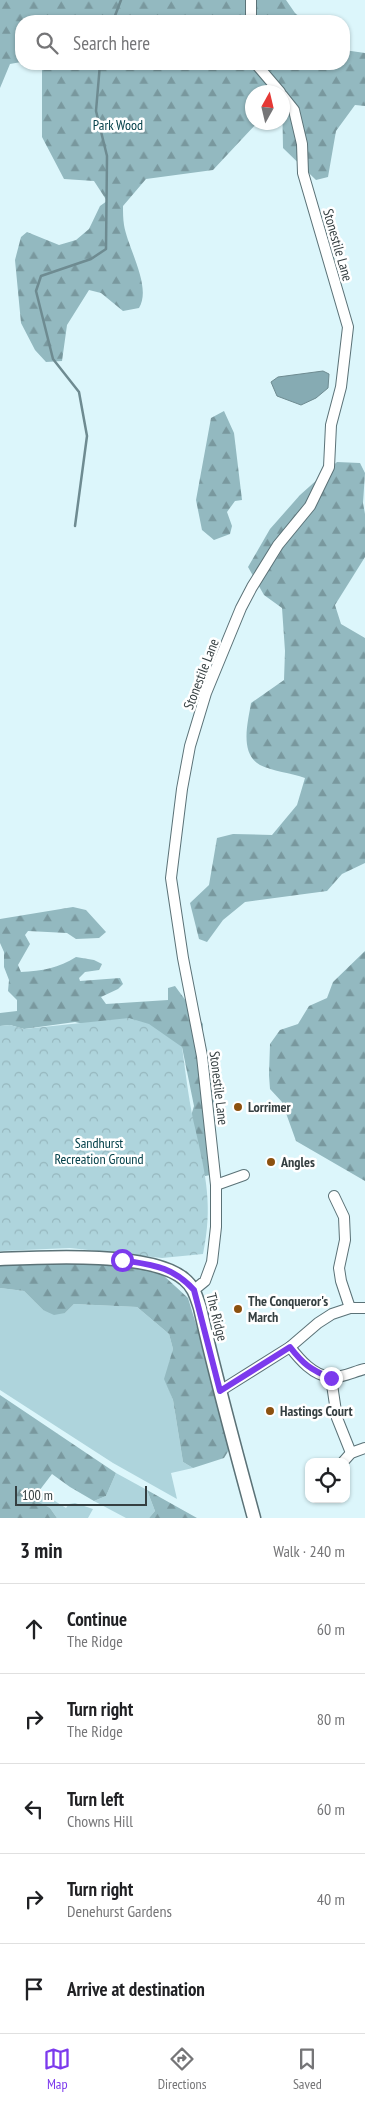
<!DOCTYPE html>
<html lang="en">
<head>
<meta charset="utf-8">
<style>
	:root { --surface:#fff; --page:#f6f6f6; --text:#202124; --muted:#757577; --line:#e0e0e0; --accent:#7c3aed }
	body { margin:0; font-family:"PT Sans Narrow",sans-serif; background:var(--page); color:var(--text) }
	.controls { position:absolute; right:15px; bottom:15px; display:grid; overflow:hidden; border-radius:10px; box-shadow:0 1px 4px #0004 }
	.controls button { width:45px; height:45px; display:grid; place-items:center; padding:0; border:0; border-bottom:1px solid var(--line); background:var(--surface); color:var(--text); font:25px sans-serif }
	.compass { position:absolute; left:245px; top:85px; width:45px; height:45px; border-radius:50%; background:var(--surface); box-shadow:0 1px 4px #0004; rotate:8deg }
	.scale { position:absolute; left:15px; bottom:12px; width:132px; box-sizing:border-box; padding-left:5px; border:2px solid #353f41; border-top:0; font-size:14px; line-height:18px; white-space:nowrap; color:#353f41; -webkit-text-stroke:4px #fff; paint-order:stroke }
	.stop { position:absolute; width:15px; height:15px; margin:-11px; border:4px solid #7c3aed; border-radius:50%; background:#fff }
	.stop.end { background:#7c3aed; border-color:#fff; box-shadow:0 1px 5px #0008 }
	.list { margin:0; padding:0; list-style:none }
	h2 { display:flex; justify-content:space-between; align-items:center; height:65px; margin:0; padding:0 20px; font-size:21px }
	h2 small { font-size:16px; font-weight:400; color:var(--muted) }
	.list li { display:grid; grid-template-columns:32px 1fr auto; gap:15px; align-items:center; box-sizing:border-box; height:90px; padding:0 20px; border-top:1px solid var(--line) }
	.list b { display:block; font-size:19px; white-space:nowrap }
	.list p { margin:0; font-size:16px; white-space:nowrap; color:var(--muted) }
	.list em { font-size:16px; font-style:normal; color:var(--muted) }
	.icon { flex:none; width:28px; height:28px; fill:none; stroke:currentColor; stroke-width:2; stroke-linecap:round; stroke-linejoin:round }
	.map { position:relative; flex:none; width:365px; height:1518px; overflow:hidden }
	.search { position:absolute; background:var(--surface); box-shadow:0 1px 4px #0004; left:15px; right:15px; top:15px; height:55px; display:flex; align-items:center; gap:12px; box-sizing:border-box; padding:0 18px; border-radius:20px; color:var(--muted); font-size:19px }
	.sheet { height:515px; background:var(--surface) }
	nav { display:flex; justify-content:space-around; align-items:center; box-sizing:border-box; height:70px; border-top:1px solid var(--line); background:var(--surface); font-size:14px; color:var(--muted) }
	nav a { display:grid; justify-items:center; gap:2px }
	nav .on { color:var(--accent) }
	.map>svg:first-child { display:block }
	.green { fill:#aed4dc }
	.forest { fill:url(#forest-firs) }
	.park { fill:url(#park-crowns) }
	.water { fill:#86abb3; stroke:#6e8b91 }
	.lines { fill:none; stroke-linecap:round; stroke-linejoin:round }
	.stream { stroke:#6e8b91; stroke-width:2.5 }
	.minor-casing { stroke:#5b7277; stroke-width:12 }
	.major-casing { stroke:#5b7277; stroke-width:15 }
	.minor { stroke:#fff; stroke-width:10 }
	.major { stroke:#fff; stroke-width:12 }
	.route { stroke:#7c3aed; stroke-width:6 }
	.poi-dot { fill:#8c510f; stroke:#fff; stroke-width:2 }
	.labels { text-anchor:middle; stroke-width:5; stroke-linejoin:round; paint-order:stroke }
	.park-label { font-size:14px; fill:#044049; stroke:#fff }
	.street-label { font-size:14px; fill:#353f41; stroke:#fff }
	.poi-label { font-size:14px; font-weight:bold; fill:#353f41; stroke:#fff; text-anchor:start }
</style>
</head>
<body>
<div class="map">
<svg width="365" height="1518" viewBox="0 0 365 1518">
	<defs>
		<pattern id="forest-firs" width="22" height="20" patternUnits="userSpaceOnUse" patternTransform="scale(1.25)"><rect width="22" height="20" fill="#93b9c0"/><path d="M5 1l3.5 6h-7zM16 11l3.5 6h-7z" fill="#79989e"/></pattern>
		<pattern id="park-crowns" width="20" height="18" patternUnits="userSpaceOnUse" patternTransform="scale(1.25)"><rect width="20" height="18" fill="#aed4dc"/><path d="M2 6a3 3 0 1 1 6 0M12 15a3 3 0 1 1 6 0" fill="none" stroke="#96b7be"/></pattern>
	</defs>
	<rect width="100%" height="100%" fill="#dcf6fb"/>
	<!-- green -->
	<g class="green">
		<path d="M0 1288 24 1291 43 1310 65 1313 74 1304 137 1307 169 1334 173 1349 165 1379 173 1400 183 1462 193 1468 171 1473 177 1499 113 1463 0 1390Z"/>
		<path d="M116 1473 147 1490 155 1511 149 1518H126L94 1501 106 1496Z"/>
		<path d="M39 1491 66 1508 69 1504 75 1503 93 1509 88 1518H57L50 1508 37 1502Z"/>
	</g>
	<!-- forest -->
	<g class="forest">
		<path d="M0 0H286L295 13 305 21H21V62L10 64 0 88Z"/>
		<path d="M344 50 365 53V106L355 105 336 131 328 177 316 180 283 148 282 92H252V122L257 123 213 170 146 179 123 206C123 212 123 219 124 225 128 249 152 287 139 308L123 311 101 293 89 290 67 325 62 361 46 362 35 350 21 323 15 260 21 237 27 232 59 245 76 240 89 229 100 206 107 201 94 181 64 179 42 137V69L33 64H344Z"/>
		<path d="M224 411 234 433 242 500 235 501 227 512 232 526 230 534 214 540 202 530 196 500 211 418Z"/>
		<path d="M337 462 360 463 365 473 363 503 365 514V557L335 605 341 624 365 638V863L342 874 327 891 245 902 223 920 207 942 199 939 190 903 209 885 217 838 233 834 272 835 297 805 305 778C292 773 271 771 260 765 239 753 248 722 251 703L284 680 285 651 282 608 264 595 248 567 270 529 300 495Z"/>
		<path d="M73 907 86 910 106 932 99 938 76 939 67 933 28 931 25 935 30 944 18 965 21 972C42 971 59 968 76 957L94 960 102 964 99 970 85 972 79 978 80 981 120 978 123 984 118 989 101 997 106 1004 168 1000V988L175 986 203 1024 202 1049 207 1070 219 1077 222 1086 214 1100 210 1175 201 1177 191 1116 194 1106 182 1047 75 1022 24 1029 10 1025 0 1026V1013L17 1011V1000L8 991 9 980 4 967V952L0 943V919Z"/>
		<path d="M365 951V1181L296 1141 282 1102 270 1089 269 1075 270 1044 280 1030 298 1024 309 1006 327 998 333 982Z"/>
		<path d="M54 1259 136 1265 163 1275 188 1298 206 1357 229 1450 224 1458 193 1468 183 1462 173 1400 164 1379 173 1349 169 1334 137 1307 74 1304 65 1313 54 1315 43 1310 24 1291 0 1288V1262Z"/>
		<path d="M0 1395 116 1473 106 1496 94 1501 70 1487 52 1474 39 1491 37 1501 50 1508 57 1518H0Z"/>
		<path d="M147 1490 197 1518H149L155 1511Z"/>
	</g>
	<!-- park -->
	<path class="park" d="M129 1018 149 1024 182 1047C186 1075 189 1104 196 1132 206 1177 213 1206 203 1254L162 1258 70 1248 0 1251V1026L10 1025 24 1029Z"/>
	<!-- water -->
	<path class="water" d="M323 371 329 374 328 388 316 398 301 405 277 396 271 382 278 377Z"/>
	<g class="lines">
		<!-- stream -->
		<g class="stream">
			<path d="M113 21 121 0"/>
			<path d="M75 526 87 436 79 392 53 359 36 291 41 276 91 259 106 249 107 156 96 111 100 64"/>
		</g>
		<defs>
			<g id="minor">
				<path d="M251 21V0"/>
				<path d="M256 64 280 92"/>
				<path d="M216 1185 244 1175"/>
				<path d="M334 1196 344 1217 345 1240 339 1268 341 1281 350 1308"/>
				<path d="M194 1290 205 1281 212 1262 216 1227V1185L202 1056 183 958 171 878 182 789 190 746 206 693 241 608 252 587 278 545 310 506 329 467 331 425 341 387 348 327 303 173 302 144 294 110 282 95"/>
				<path d="M290 1347C300 1360 313 1375 330 1377 340 1379 355 1371 365 1369"/>
				<path d="M331 1378 337 1418 351 1453"/>
				<path d="M220 1391 290 1347 318 1323 332 1314 350 1308H365"/>
				<path d="M343 1462 351 1453 365 1448"/>
			</g>
			<path id="major" d="M0 1259C43 1257 151 1251 184 1279 194 1287 196 1296 200 1308 216 1379 235 1448 254 1518"/>
		</defs>
		<!-- minor casing -->
		<use href="#minor" class="minor-casing"/>
		<!-- major casing -->
		<use href="#major" class="major-casing"/>
		<!-- minor -->
		<use href="#minor" class="minor"/>
		<!-- major -->
		<use href="#major" class="major"/>
	</g>
	<g class="lines">
		<!-- route -->
		<path class="route" d="M122 1260C152 1265 172 1266 194 1290L220 1391 290 1347C303 1364 311 1370 331 1378"/>
	</g>
	<!-- markers -->
	<g class="poi-dot">
		<circle cx="238" cy="1107" r="5"/>
		<circle cx="271" cy="1162" r="5"/>
		<circle cx="238" cy="1309" r="5"/>
		<circle cx="270" cy="1411" r="5"/>
	</g>
	<g class="labels">
		<!-- park labels -->
		<g class="park-label">
			<text x="118" y="130">Park Wood</text>
			<text x="99" y="1148">Sandhurst<tspan x="99" dy="16">Recreation Ground</tspan></text>
		</g>
		<!-- street labels -->
		<g class="street-label">
			<text transform="translate(338 245) rotate(74)" y="5">Stonestile Lane</text>
			<text transform="translate(201 674) rotate(-69)" y="5">Stonestile Lane</text>
			<text transform="translate(219 1088) rotate(83)" y="5">Stonestile Lane</text>
			<text transform="translate(217 1317) rotate(76)" y="5">The Ridge</text>
		</g>
		<!-- poi labels -->
		<g class="poi-label">
			<text x="248" y="1112">Lorrimer</text>
			<text x="281" y="1167">Angles</text>
			<text x="248" y="1306">The Conqueror's<tspan x="248" dy="16">March</tspan></text>
			<text x="280" y="1416">Hastings Court</text>
		</g>
	</g>
</svg>
<div class="controls">
<button><svg class="icon" aria-label="locate" viewBox="0 0 24 24"><circle cx="12" cy="12" r="6"/><path d="M12 2v4M12 18v4M2 12h4M18 12h4"/></svg></button>
</div>
<svg class="compass" viewBox="-18 -18 36 36"><path d="M0-13l5 13h-10z" fill="#e53935"/><path d="M0 13l5-13h-10z" fill="#757577"/></svg>
<div class="scale">100 m</div>
<div class="stop" style="left:122px;top:1260px"></div>
<div class="stop end" style="left:331px;top:1378px"></div>
<div class="search"><svg class="icon" aria-label="search" viewBox="0 0 24 24"><circle cx="10" cy="10" r="6"/><path d="M15 15l6 6"/></svg>Search here</div>
</div>
<section class="sheet">
<h2>3 min<small>Walk · 240 m</small></h2>
<ul class="list">
<li><svg class="icon" aria-label="ahead" viewBox="0 0 24 24"><path d="M12 20V5M6 11l6-6 6 6"/></svg><div><b>Continue</b><p>The Ridge</p></div><em>60 m</em></li>
<li><svg class="icon" aria-label="right" viewBox="0 0 24 24"><path d="M7 20v-9h11M14 6l5 5-5 5"/></svg><div><b>Turn right</b><p>The Ridge</p></div><em>80 m</em></li>
<li><svg class="icon" aria-label="left" viewBox="0 0 24 24"><path d="M17 20v-9H6M10 6l-5 5 5 5"/></svg><div><b>Turn left</b><p>Chowns Hill</p></div><em>60 m</em></li>
<li><svg class="icon" aria-label="right" viewBox="0 0 24 24"><path d="M7 20v-9h11M14 6l5 5-5 5"/></svg><div><b>Turn right</b><p>Denehurst Gardens</p></div><em>40 m</em></li>
<li><svg class="icon" aria-label="arrive" viewBox="0 0 24 24"><path d="M6 21V4h12l-3 4 3 4H6"/></svg><div><b>Arrive at destination</b></div></li>
</ul>
</section>
<nav>
<a class="on"><svg class="icon" aria-label="map" viewBox="0 0 24 24"><path d="M3 6l6-2 6 2 6-2v14l-6 2-6-2-6 2zM9 4v14M15 6v14"/></svg>Map</a>
<a><svg class="icon" aria-label="directions" viewBox="0 0 24 24"><path d="M12 3l9 9-9 9-9-9zM9 14v-3h6M13 9l2 2-2 2"/></svg>Directions</a>
<a><svg class="icon" aria-label="saved" viewBox="0 0 24 24"><path d="M7 4h10v16l-5-4-5 4z"/></svg>Saved</a>
</nav>
</body>
</html>
